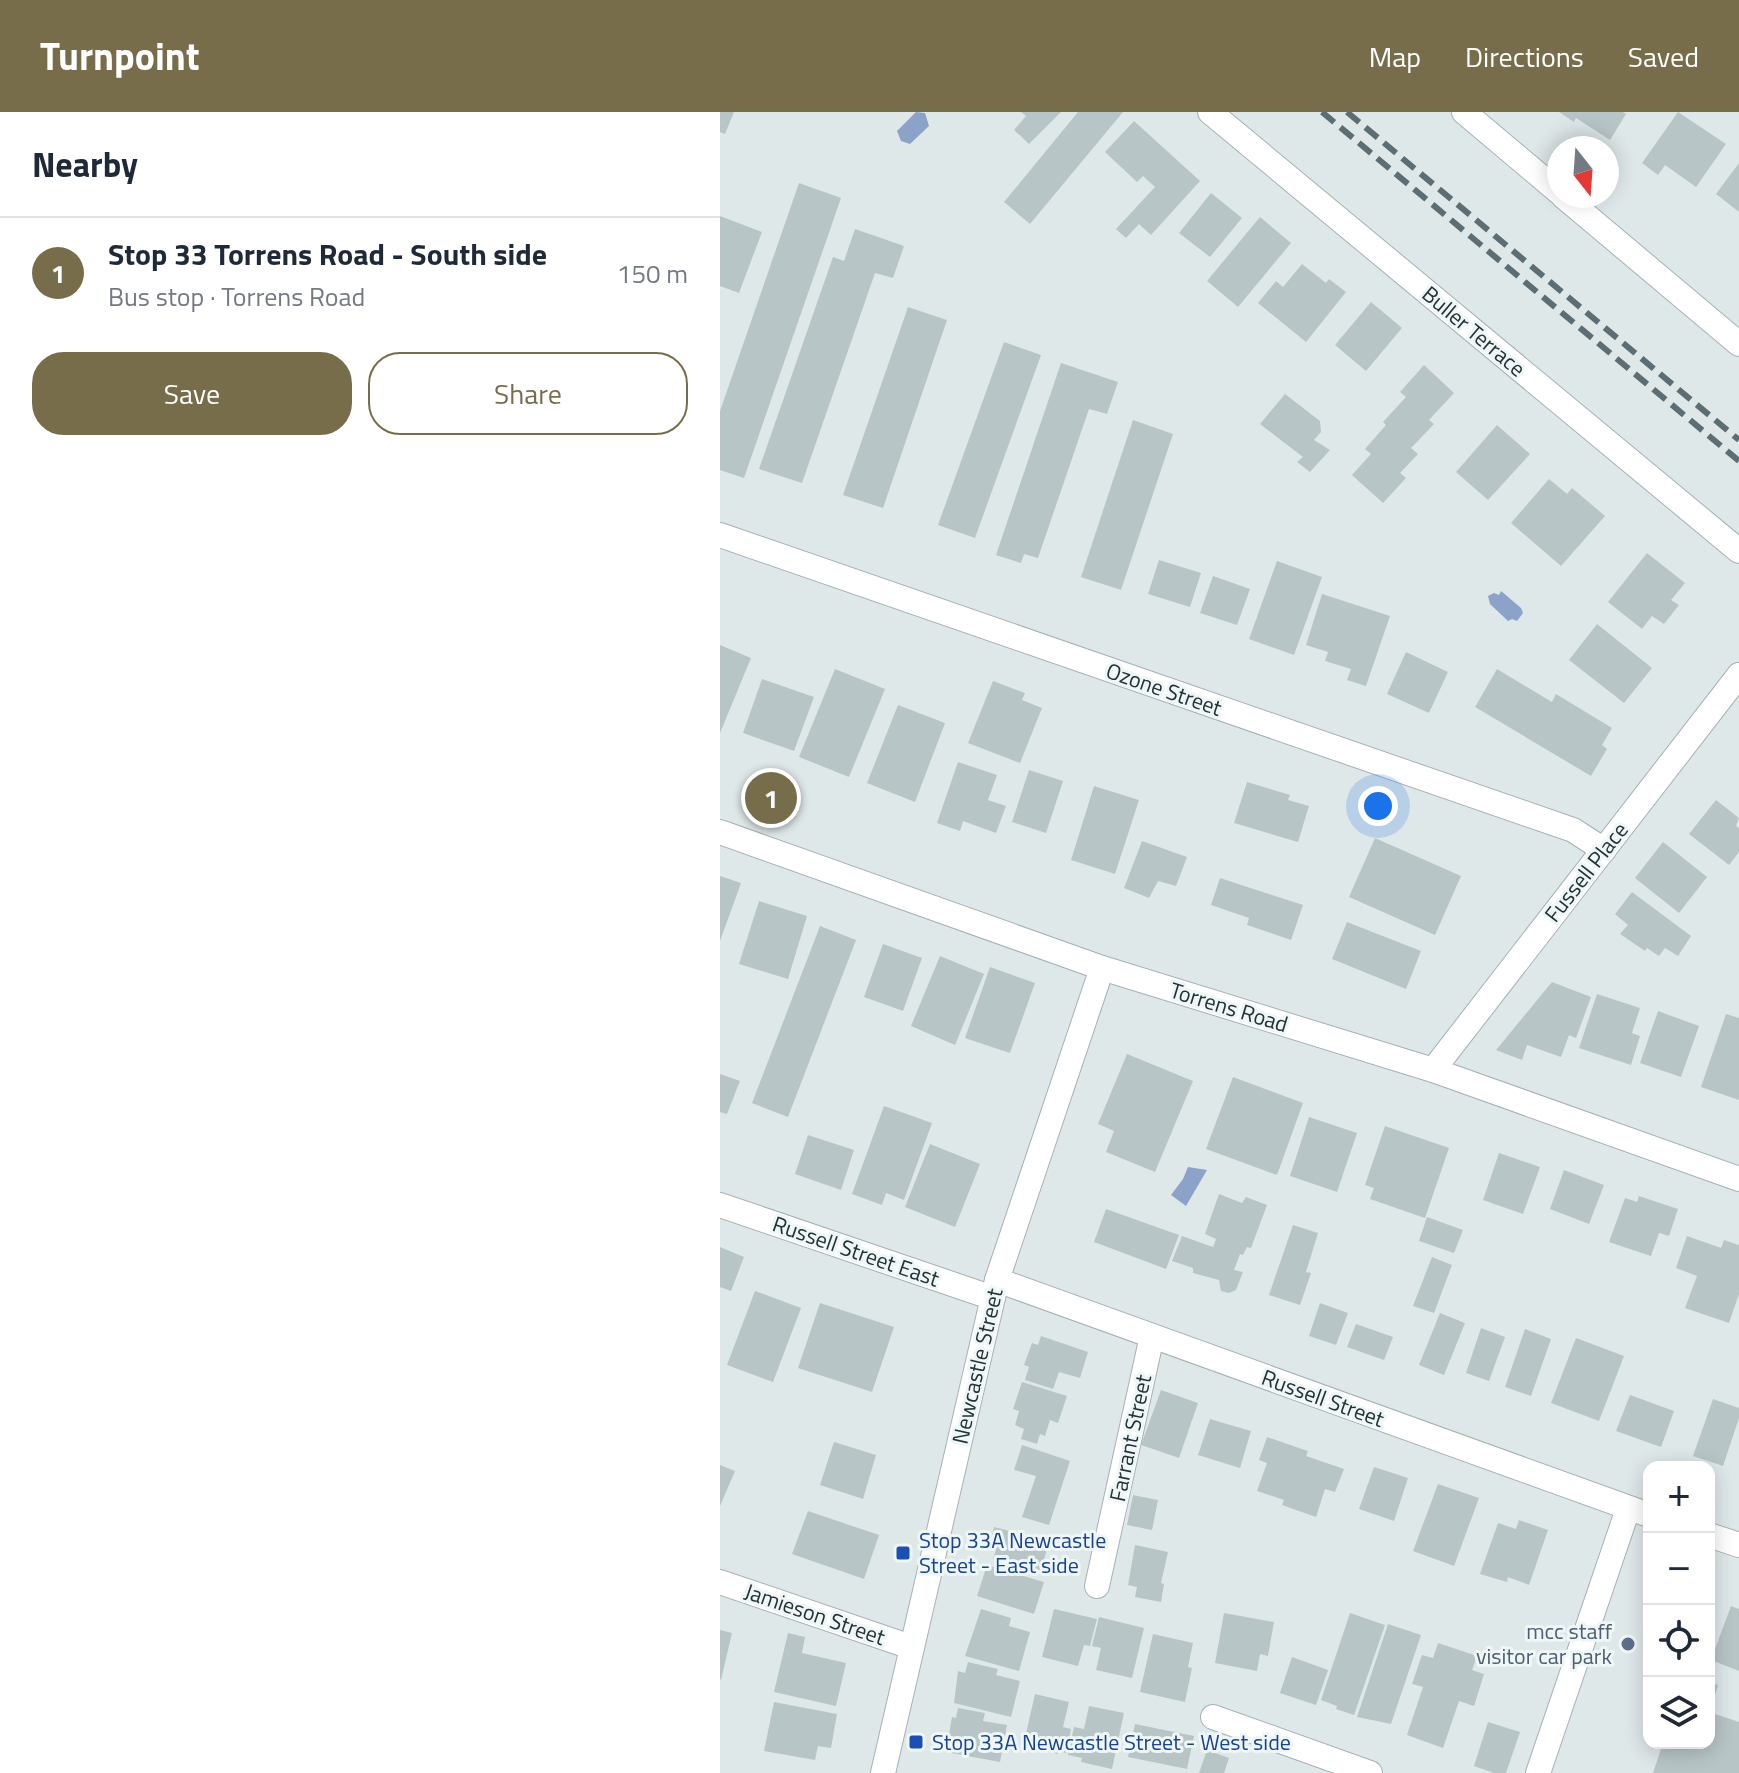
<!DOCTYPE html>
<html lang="en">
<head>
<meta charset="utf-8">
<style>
	:root { --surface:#fff; --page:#f2f2f3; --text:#1f2937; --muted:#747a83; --line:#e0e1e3; --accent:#786d4a }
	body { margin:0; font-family:"Titillium Web",sans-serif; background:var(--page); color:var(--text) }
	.controls { position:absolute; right:24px; bottom:24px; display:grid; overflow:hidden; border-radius:16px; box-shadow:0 4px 20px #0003 }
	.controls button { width:72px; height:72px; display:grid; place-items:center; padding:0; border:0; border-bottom:2px solid var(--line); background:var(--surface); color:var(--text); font:40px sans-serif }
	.compass { position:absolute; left:827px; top:24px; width:72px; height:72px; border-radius:50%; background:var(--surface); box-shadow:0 4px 20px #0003; rotate:163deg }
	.you { position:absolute; left:658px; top:694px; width:28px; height:28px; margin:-20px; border:6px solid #fff; border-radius:50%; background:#1a73e8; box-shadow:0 0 0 12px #1a73e833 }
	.badge { display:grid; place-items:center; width:52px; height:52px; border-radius:50%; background:var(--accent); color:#fff; font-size:26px; font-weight:700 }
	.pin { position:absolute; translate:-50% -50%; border:4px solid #fff; box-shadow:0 2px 8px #0006 }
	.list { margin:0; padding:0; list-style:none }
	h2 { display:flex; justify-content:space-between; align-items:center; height:104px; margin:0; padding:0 32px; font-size:34px }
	h2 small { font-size:26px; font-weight:400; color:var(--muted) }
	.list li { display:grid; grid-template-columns:52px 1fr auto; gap:24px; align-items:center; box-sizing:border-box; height:112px; padding:0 32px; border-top:2px solid var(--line) }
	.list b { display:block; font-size:30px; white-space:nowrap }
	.list p { margin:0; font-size:26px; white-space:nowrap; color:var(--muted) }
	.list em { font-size:26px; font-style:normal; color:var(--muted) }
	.actions { display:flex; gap:16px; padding:24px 32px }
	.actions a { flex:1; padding:18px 0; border:2px solid var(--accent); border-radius:32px; text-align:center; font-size:28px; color:var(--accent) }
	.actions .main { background:var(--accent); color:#fff }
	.icon { flex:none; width:44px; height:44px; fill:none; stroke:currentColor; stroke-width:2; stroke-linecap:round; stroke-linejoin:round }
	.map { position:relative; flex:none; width:1019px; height:1661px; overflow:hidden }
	header { display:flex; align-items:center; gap:48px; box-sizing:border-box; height:112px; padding:0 40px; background:var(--accent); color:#fff }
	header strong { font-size:38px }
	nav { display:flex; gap:44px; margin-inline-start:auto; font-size:28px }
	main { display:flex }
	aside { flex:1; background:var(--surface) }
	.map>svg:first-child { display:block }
	.water { fill:#8ba2c9 }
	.building { fill:#b8c5c6 }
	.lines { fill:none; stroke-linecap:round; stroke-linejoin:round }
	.minor-casing { stroke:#a6b1b4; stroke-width:26 }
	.minor { stroke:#fff; stroke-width:24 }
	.rail { stroke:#5c6e73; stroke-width:6; stroke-dasharray:16 8; stroke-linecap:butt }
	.transit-dot { fill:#1a4fb4; stroke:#eff6f6; stroke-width:3 }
	.service-dot { fill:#5c6f8a; stroke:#eff6f6; stroke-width:3 }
	.labels { text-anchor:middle; stroke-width:6; stroke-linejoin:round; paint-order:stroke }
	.street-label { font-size:22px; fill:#223237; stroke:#eff6f6 }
	.transit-label { font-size:22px; fill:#164399; stroke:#eff6f6; text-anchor:start }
	.service-label { font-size:22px; fill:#4e5e75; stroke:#eff6f6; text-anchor:end }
</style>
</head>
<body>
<header>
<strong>Turnpoint</strong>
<nav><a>Map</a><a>Directions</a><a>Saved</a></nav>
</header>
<main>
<aside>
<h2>Nearby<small></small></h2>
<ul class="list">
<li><span class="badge">1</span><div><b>Stop 33 Torrens Road - South side</b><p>Bus stop · Torrens Road</p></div><em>150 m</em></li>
</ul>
<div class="actions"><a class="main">Save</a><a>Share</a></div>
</aside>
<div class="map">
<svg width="1019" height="1661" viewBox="0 0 1019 1661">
	<rect width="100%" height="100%" fill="#dfe8e9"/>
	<!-- water -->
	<g class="water">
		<path d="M196 0 205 1 209 14 190 32 181 29 177 19Z"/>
		<path d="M781 479 801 496 803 501 797 509 792 507 788 509 770 492 768 484 774 481 779 483Z"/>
		<path d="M468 1055 487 1058 466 1094 451 1083 463 1067Z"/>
	</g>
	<!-- building -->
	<g class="building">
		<path d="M0 0H14L5 22 0 20Z"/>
		<path d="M301 0H341L309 32 294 18 306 4Z"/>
		<path d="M358 0H403L310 112 284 90Z"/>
		<path d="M839 0H903L906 2 890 28 856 6 854 10Z"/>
		<path d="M958 0 1006 32 976 75 945 53 938 63 922 51Z"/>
		<path d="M414 9 480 69 431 123 419 112 406 126 396 117 435 75 423 64 417 70 385 40Z"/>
		<path d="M1019 51V100L996 82Z"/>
		<path d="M79 71 121 86 24 366 0 358V299Z"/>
		<path d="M491 81 522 106 490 145 459 121Z"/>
		<path d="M0 104 42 120 19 181 0 174Z"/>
		<path d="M540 105 571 131 518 195 487 169Z"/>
		<path d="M135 117 184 134 173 166 155 161 82 371 39 357 113 145 124 149Z"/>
		<path d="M582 152 606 171 609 167 626 180 586 230 538 191 556 169 563 175Z"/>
		<path d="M651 190 682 216 646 259 615 233Z"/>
		<path d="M188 195 227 208 163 396 123 383Z"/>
		<path d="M284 230 321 243 255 426 218 413Z"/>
		<path d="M341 251 398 270 387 302 369 297 318 446 304 442 301 451 276 443Z"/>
		<path d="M704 253 734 281 709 308 714 312 691 336 698 342 680 361 686 366 663 391 632 363 651 342 645 337 666 313 663 310 686 285 680 280Z"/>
		<path d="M565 282 600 309 601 320 594 328 610 338 590 360 577 350 583 345 540 312Z"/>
		<path d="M413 308 453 322 401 478 361 465Z"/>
		<path d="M777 313 810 342 768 388 736 360Z"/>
		<path d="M829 367 847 382 852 376 885 404 841 454 791 411Z"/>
		<path d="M927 441 965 471 951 488 959 493 944 512 932 504 922 517 888 490Z"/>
		<path d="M439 448 481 461 470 495 428 482Z"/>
		<path d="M557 449 602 465 574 543 529 527Z"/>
		<path d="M493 464 530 477 517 513 480 501Z"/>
		<path d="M602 482 670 504 646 574 627 568 631 557 605 549 608 540 586 533Z"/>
		<path d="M877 512 932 556 904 591 849 548Z"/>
		<path d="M0 533 31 546 0 621Z"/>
		<path d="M686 540 728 560 709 601 667 582Z"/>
		<path d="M115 557 165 577 129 665 79 645Z"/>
		<path d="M777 557 832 590 836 582 892 616 882 633 887 637 871 664 755 595Z"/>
		<path d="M42 567 94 585 74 639 23 621Z"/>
		<path d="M273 569 305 581 302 588 322 596 300 651 248 631Z"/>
		<path d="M178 593 225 611 195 690 147 671Z"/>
		<path d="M238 650 277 663 268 688 286 694 276 721 243 709 240 719 217 711Z"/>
		<path d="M309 658 343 669 326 721 292 710Z"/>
		<path d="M527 670 570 683 568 688 589 694 578 730 514 711Z"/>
		<path d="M374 674 419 688 395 762 351 748Z"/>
		<path d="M996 688 1019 706 1016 714 1019 716V740L1009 753 969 722Z"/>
		<path d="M655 726 741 764 715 823 629 785Z"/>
		<path d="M422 729 467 745 456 774 438 769 429 786 404 776Z"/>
		<path d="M943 730 987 765 959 801 915 766Z"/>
		<path d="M0 764 21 771 0 829Z"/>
		<path d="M500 766 583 793 571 828 527 813 529 806 491 793Z"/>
		<path d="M912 780 971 824 958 844 945 836 939 844 927 836 925 839 900 822 908 813 895 802Z"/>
		<path d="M39 789 87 804 68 867 19 852Z"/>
		<path d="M627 810 701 839 686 877 612 847Z"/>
		<path d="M100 814 136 828 68 1005 32 991Z"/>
		<path d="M163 832 202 846 183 899 144 885Z"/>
		<path d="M220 844 264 862 235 933 191 914Z"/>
		<path d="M270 855 315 871 290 941 245 926Z"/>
		<path d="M832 870 871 885 856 926 849 923 841 945 807 933 802 948 776 938Z"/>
		<path d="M877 882 920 896 912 921 920 924 911 953 859 936Z"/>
		<path d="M938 899 979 914 961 965 920 951Z"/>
		<path d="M1006 902 1019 906V988L981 975Z"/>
		<path d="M407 942 473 969 435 1060 386 1040 394 1019 378 1012Z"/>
		<path d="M0 962 20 969 7 1002 0 1000Z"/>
		<path d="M513 965 583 991 557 1063 486 1037Z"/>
		<path d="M164 994 212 1011 184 1088 166 1081 162 1093 132 1082Z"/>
		<path d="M589 1005 637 1021 617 1080 570 1064Z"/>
		<path d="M665 1014 729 1036 705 1106 650 1087 654 1076 645 1073Z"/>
		<path d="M88 1023 134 1038 121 1078 75 1062Z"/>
		<path d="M210 1032 260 1052 235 1115 185 1095Z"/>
		<path d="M779 1041 820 1055 803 1102 763 1088Z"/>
		<path d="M844 1058 884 1073 869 1112 830 1097Z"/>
		<path d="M499 1082 522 1091 526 1085 547 1093 531 1136 527 1135 523 1143 520 1142 514 1158 523 1160 516 1178 509 1181 501 1179 499 1168 473 1161V1156L452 1149 462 1124 493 1135 496 1127 485 1122Z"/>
		<path d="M919 1084 958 1097 949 1124 939 1121 931 1144 889 1130 905 1086 917 1090Z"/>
		<path d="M386 1097 459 1123 446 1157 374 1130Z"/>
		<path d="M707 1105 743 1118 734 1141 699 1129Z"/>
		<path d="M573 1113 598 1121 586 1160 591 1161 580 1193 549 1183Z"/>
		<path d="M967 1124 1001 1136 1004 1128 1019 1133V1182L1009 1211 965 1196 977 1164 956 1156Z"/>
		<path d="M0 1135 24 1145 11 1179 0 1175Z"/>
		<path d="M712 1145 732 1153 714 1201 693 1194Z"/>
		<path d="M35 1179 81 1196 53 1270 7 1253Z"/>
		<path d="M100 1191 174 1215 152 1280 78 1256Z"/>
		<path d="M600 1191 628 1201 616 1233 589 1224Z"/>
		<path d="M720 1201 745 1211 724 1263 699 1253Z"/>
		<path d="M636 1212 673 1225 664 1248 627 1235Z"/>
		<path d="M761 1216 785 1225 769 1269 746 1261Z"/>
		<path d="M805 1217 831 1227 811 1284 785 1275Z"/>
		<path d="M321 1224 368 1240 360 1266 339 1260 333 1277 305 1268 309 1255 304 1253 312 1231 318 1233Z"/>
		<path d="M856 1226 904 1244 879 1309 831 1291Z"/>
		<path d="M302 1270 347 1284 338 1311 330 1308 325 1324 320 1322 317 1332 301 1327 304 1317 295 1313 299 1299 293 1297Z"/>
		<path d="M441 1278 478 1291 459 1346 421 1333Z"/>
		<path d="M910 1283 954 1299 941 1335 896 1319Z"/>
		<path d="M993 1287 1019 1296V1306L1003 1354 973 1344Z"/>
		<path d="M490 1307 531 1319 520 1356 478 1343Z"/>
		<path d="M547 1325 588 1339 586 1344 624 1357 615 1380 605 1377 596 1405 562 1393 564 1388 537 1379 547 1351 539 1348Z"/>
		<path d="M114 1330 156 1343 143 1387 100 1373Z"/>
		<path d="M302 1333 350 1349 329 1413 302 1405 316 1364 294 1358Z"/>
		<path d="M0 1353 15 1359 0 1394Z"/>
		<path d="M654 1355 688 1366 674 1409 639 1397Z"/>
		<path d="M718 1372 759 1386 734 1454 693 1439Z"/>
		<path d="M413 1383 438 1388 432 1418 407 1413Z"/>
		<path d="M88 1399 159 1423 144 1467 72 1442Z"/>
		<path d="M799 1408 828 1418 809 1473 788 1465 787 1470 760 1462 778 1411 796 1417Z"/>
		<path d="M274 1415 329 1429 321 1459 273 1447 276 1438 269 1436Z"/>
		<path d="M415 1433 448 1440 441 1471 444 1472 441 1490 415 1485 417 1475 408 1473Z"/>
		<path d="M267 1453 324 1470 314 1502 257 1484Z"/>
		<path d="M1011 1494 1019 1497V1559L991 1548Z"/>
		<path d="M261 1497 291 1506 289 1514 310 1520 299 1559 245 1544Z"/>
		<path d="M334 1497 377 1507 370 1534 364 1533 358 1554 322 1545Z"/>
		<path d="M504 1501 554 1510 548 1544 540 1542 537 1559 495 1551Z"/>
		<path d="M630 1501 665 1513 634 1603 616 1597 617 1594 601 1588Z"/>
		<path d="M379 1505 424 1516 412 1566 376 1558 381 1536 372 1534Z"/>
		<path d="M668 1512 701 1523 671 1612 637 1605Z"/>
		<path d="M0 1518 12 1521 1 1568 0 1567Z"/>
		<path d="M68 1521 85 1525 82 1541 126 1551 116 1594 54 1580Z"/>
		<path d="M433 1522 473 1531 468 1555 472 1556 465 1590 420 1580Z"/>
		<path d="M718 1531 757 1544 752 1558 764 1562 754 1594 739 1589 723 1636 687 1623 703 1575 692 1572 702 1543 713 1546Z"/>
		<path d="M572 1545 608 1558 596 1593 560 1581Z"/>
		<path d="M248 1550 278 1557 276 1563 300 1569 291 1605 234 1591 238 1559 245 1561Z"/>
		<path d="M989 1570 998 1573 990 1599H989Z"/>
		<path d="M315 1582 349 1590 343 1615 351 1617 346 1641 338 1639V1642L303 1635Z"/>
		<path d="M54 1590 117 1602 111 1636 98 1634 95 1648 44 1639Z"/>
		<path d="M369 1594 404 1601 392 1657 361 1650 362 1646 348 1643 354 1615 364 1617Z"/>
		<path d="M238 1596 265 1601 263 1609 287 1613 280 1650 226 1640 232 1605 236 1606Z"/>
		<path d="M989 1600 1019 1610V1661H933L943 1631H989Z"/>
		<path d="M768 1610 800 1620 786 1661H774L754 1654Z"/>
		<path d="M415 1612 474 1624 467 1657 408 1645Z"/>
		<path d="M487 1638 509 1646 504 1661H479Z"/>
	</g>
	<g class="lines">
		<defs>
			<g id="minor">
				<path d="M490 0 1019 439"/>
				<path d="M744 0 839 80"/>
				<path d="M843 84 1019 232"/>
				<path d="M0 423 853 718 884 738"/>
				<path d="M0 720 382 856 713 958 1019 1067"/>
				<path d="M713 958 1019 563"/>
				<path d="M0 1093 273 1186"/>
				<path d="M277 1168 929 1403"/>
				<path d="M989 1423 1019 1433"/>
				<path d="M0 1470 191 1535"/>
				<path d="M377 1474 432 1224"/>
				<path d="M493 1605 650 1661"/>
				<path d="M163 1661 277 1168 382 856"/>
				<path d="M818 1661 908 1397"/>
			</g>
		</defs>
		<!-- minor casing -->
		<use href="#minor" class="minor-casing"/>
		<!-- minor -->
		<use href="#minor" class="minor"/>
		<!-- rail -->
		<g class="rail">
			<path d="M602 0 1019 349"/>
			<path d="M627 0 1019 328"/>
		</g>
	</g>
	<!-- markers -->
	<g class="transit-dot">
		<rect x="175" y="1433" width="16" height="16" rx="4"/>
		<rect x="188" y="1622" width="16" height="16" rx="4"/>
	</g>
	<circle class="service-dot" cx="908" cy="1532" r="8"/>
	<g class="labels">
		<!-- street labels -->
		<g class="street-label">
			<text transform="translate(754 219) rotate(40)" y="8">Buller Terrace</text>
			<text transform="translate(444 577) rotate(19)" y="8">Ozone Street</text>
			<text transform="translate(866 760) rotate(-52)" y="8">Fussell Place</text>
			<text transform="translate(509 895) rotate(17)" y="8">Torrens Road</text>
			<text transform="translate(136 1139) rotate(19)" y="8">Russell Street East</text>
			<text transform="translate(257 1254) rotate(-77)" y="8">Newcastle Street</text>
			<text transform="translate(603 1286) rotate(20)" y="8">Russell Street</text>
			<text transform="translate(410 1326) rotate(-78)" y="8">Farrant Street</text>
			<text transform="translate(95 1502) rotate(19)" y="8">Jamieson Street</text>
		</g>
		<!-- transit labels -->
		<g class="transit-label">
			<text x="199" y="1436">Stop 33A Newcastle<tspan x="199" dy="25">Street - East side</tspan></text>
			<text x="212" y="1638">Stop 33A Newcastle Street - West side</text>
		</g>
		<!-- service labels -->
		<g class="service-label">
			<text x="892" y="1527">mcc staff<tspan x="892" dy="25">visitor car park</tspan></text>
		</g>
	</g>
</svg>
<div class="controls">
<button>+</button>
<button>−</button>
<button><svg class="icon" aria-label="locate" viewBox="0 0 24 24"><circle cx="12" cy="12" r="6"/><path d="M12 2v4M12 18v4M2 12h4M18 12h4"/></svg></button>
<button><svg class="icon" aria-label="layers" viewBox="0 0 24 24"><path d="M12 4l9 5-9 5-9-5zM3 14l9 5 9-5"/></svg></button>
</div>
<svg class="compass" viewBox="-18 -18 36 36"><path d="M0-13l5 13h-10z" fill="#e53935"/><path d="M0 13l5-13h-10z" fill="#747a83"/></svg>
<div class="you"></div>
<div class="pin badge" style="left:51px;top:686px">1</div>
</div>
</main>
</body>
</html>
